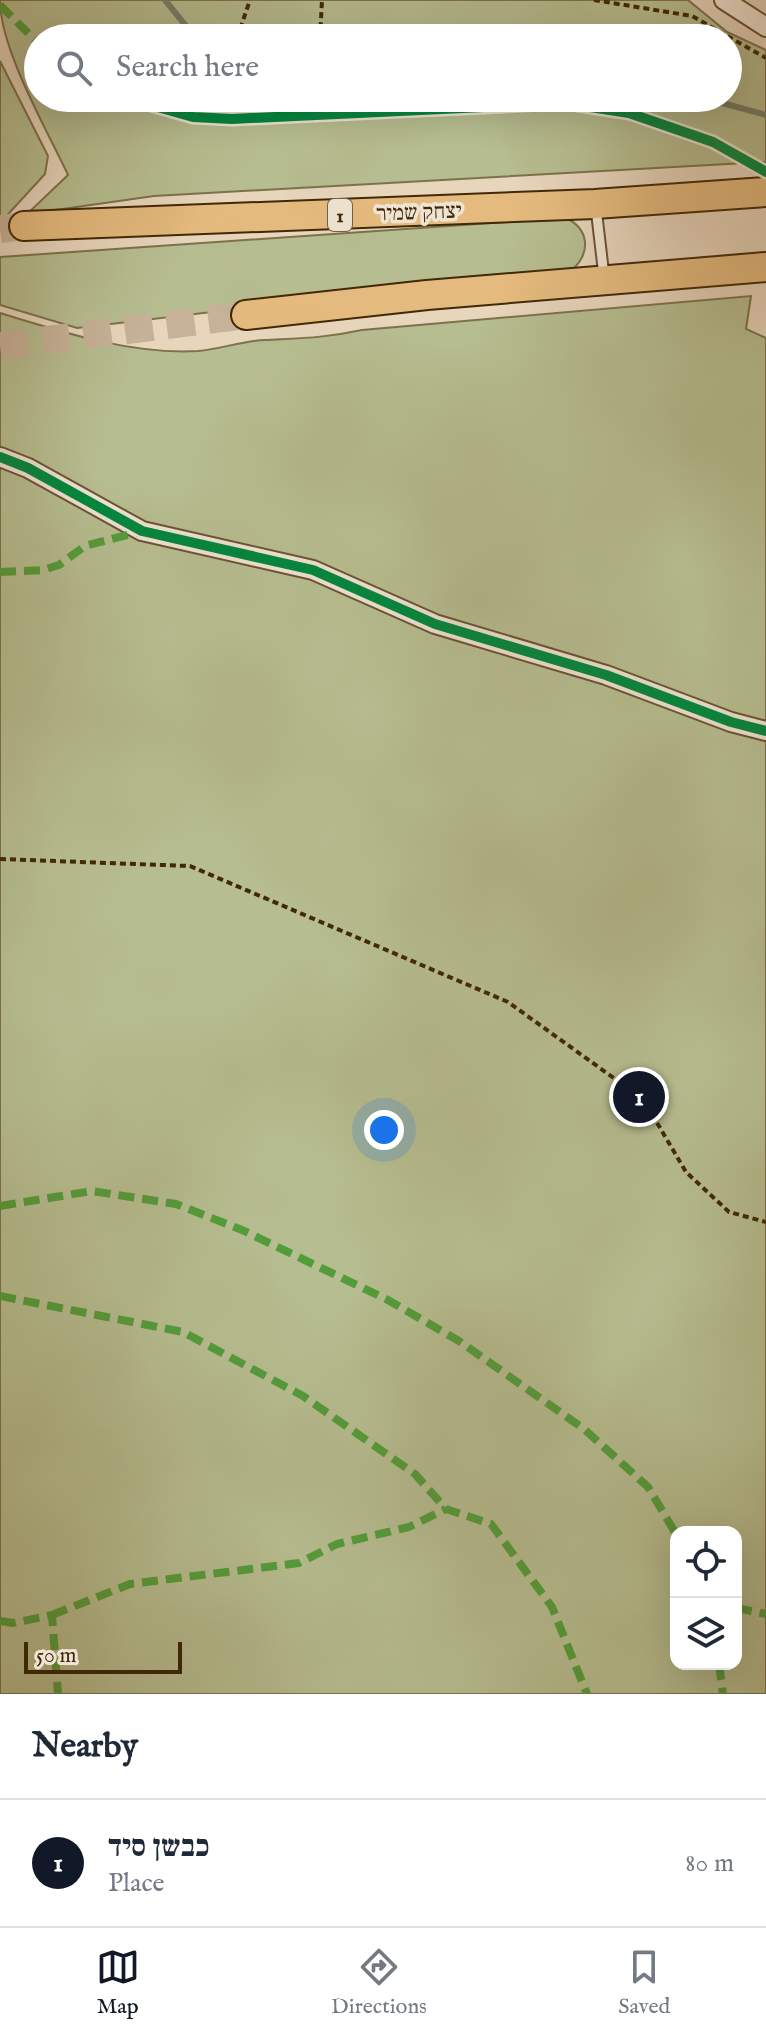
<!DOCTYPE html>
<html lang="en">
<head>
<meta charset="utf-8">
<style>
	:root { --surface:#fff; --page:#f2f2f3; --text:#1f2937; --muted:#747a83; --line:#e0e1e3; --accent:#111827 }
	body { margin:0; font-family:"IM FELL English","Frank Ruhl Libre",serif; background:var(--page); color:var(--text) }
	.controls { position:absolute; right:24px; bottom:24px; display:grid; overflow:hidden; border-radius:16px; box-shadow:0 8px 32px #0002 }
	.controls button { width:72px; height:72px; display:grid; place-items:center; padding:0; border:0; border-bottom:2px solid var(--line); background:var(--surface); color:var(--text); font:40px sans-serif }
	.scale { position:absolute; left:24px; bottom:20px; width:158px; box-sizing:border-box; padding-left:8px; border:4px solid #412806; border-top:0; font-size:22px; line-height:28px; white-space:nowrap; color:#412806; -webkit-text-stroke:6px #efe4d3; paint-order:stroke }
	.you { position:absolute; left:384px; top:1130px; width:28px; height:28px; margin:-20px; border:6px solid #fff; border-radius:50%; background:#1a73e8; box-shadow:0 0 0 12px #1a73e833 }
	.badge { display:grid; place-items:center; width:52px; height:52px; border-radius:50%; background:var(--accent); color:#fff; font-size:26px; font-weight:700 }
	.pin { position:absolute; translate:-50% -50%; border:4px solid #fff; box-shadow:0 2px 8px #0006 }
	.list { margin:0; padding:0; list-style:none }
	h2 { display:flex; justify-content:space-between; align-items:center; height:104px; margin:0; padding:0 32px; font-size:34px }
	h2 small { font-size:26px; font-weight:400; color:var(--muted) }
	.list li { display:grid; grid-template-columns:52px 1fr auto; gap:24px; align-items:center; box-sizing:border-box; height:128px; padding:0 32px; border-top:2px solid var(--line) }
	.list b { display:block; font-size:30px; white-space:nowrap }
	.list p { margin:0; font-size:26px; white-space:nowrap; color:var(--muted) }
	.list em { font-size:26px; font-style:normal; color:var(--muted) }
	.icon { flex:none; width:44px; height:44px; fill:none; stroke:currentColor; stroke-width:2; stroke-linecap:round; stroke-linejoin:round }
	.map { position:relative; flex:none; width:766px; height:1694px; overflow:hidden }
	.search { position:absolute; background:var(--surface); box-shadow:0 8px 32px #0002; left:24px; right:24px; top:24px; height:88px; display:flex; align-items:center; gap:20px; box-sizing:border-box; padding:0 28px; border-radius:44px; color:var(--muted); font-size:30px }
	.sheet { height:232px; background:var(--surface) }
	nav { display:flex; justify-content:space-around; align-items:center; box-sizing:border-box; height:112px; border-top:2px solid var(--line); background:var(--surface); font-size:22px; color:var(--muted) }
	nav a { display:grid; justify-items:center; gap:4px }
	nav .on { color:var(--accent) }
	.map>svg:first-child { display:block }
	.green { fill:#b6bd90; stroke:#7c724b; stroke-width:2; fill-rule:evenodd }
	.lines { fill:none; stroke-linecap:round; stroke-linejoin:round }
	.stream { stroke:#757f6a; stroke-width:6 }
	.trunk-tunnel { stroke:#c6b298; stroke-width:28; stroke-dasharray:28 14; stroke-linecap:butt }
	.service-casing { stroke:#6a5334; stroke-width:13 }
	.minor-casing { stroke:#6a5334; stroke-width:22 }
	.trunk-casing { stroke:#412806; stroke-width:32 }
	.path { stroke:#412806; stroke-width:4; stroke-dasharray:6 4; stroke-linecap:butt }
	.service { stroke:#efe4d3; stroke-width:9 }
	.minor { stroke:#efe4d3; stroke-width:18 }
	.trunk { stroke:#e4ba7e; stroke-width:28 }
	.quiet { stroke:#539c3a; stroke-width:8; stroke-dasharray:16 8; stroke-linecap:butt }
	.cycleway-casing { stroke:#efe4d3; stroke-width:15 }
	.cycleway { stroke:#00873e; stroke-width:10 }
	.labels { text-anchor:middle; stroke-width:7; stroke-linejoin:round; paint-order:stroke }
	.shield { fill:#efe4d3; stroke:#756044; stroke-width:2 }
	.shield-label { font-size:20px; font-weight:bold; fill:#412806 }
	.street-label { font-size:22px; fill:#412806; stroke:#efe4d3 }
</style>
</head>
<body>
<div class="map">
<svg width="766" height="1694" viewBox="0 0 766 1694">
	<rect width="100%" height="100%" fill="#e7d5bc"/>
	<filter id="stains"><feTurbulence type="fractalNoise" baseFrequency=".0025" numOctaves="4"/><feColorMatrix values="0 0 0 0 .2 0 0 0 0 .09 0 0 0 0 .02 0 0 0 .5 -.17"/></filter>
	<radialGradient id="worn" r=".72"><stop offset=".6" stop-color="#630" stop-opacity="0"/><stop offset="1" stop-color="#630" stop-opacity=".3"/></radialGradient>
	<!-- green -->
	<g class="green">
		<path d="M0 0H688L727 32 766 50V162L154 196 27 214 68 175C46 128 0 49 0 0ZM38 38H728V98H38Z"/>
		<path d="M0 61 48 156 45 174 0 223Z"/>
		<path d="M566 218C589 229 591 252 573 269L77 328 0 305V257Z"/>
		<path d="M751 296 746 329 766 338V1694H0V313C61 332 133 355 198 351 221 349 242 341 265 340 302 338 325 338 362 330ZM676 1532H736V1664H676Z"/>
	</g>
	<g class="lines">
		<!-- stream -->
		<g class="stream">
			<path d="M165 0 194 36 200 38"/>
			<path d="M704 98 766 115"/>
		</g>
		<!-- trunk-tunnel -->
		<g class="trunk-tunnel">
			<path d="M0 229 24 226"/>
			<path d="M0 346 246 315"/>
		</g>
		<defs>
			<path id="service" d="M596 208 604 276"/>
			<g id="minor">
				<path d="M724 0 766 27"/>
				<path d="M0 457 28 468 142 531 313 570 435 624 606 675 731 722 766 731"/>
			</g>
			<g id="trunk">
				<path d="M24 226 595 204 766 192"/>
				<path d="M246 315 427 295 766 267"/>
			</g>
		</defs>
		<!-- service casing -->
		<use href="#service" class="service-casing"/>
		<!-- minor casing -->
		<use href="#minor" class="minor-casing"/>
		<!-- trunk casing -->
		<use href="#trunk" class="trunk-casing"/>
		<!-- path -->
		<g class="path">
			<path d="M594 0 692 16 766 58"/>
			<path d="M237 38 250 0"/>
			<path d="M320 38 322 0"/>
			<path d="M212 110 348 104V113"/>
			<path d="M209 118 216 98"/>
			<path d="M0 859 190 866 508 1002 643 1099 686 1172 729 1212 766 1222"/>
		</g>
		<!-- service -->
		<use href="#service" class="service"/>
		<!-- minor -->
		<use href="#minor" class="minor"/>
		<!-- trunk -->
		<use href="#trunk" class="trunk"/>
		<!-- quiet -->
		<g class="quiet">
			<path d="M0 5 38 43"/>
			<path d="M0 572 43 570 59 565 85 546 142 531"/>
			<path d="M0 1206 92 1191 176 1204 242 1230 386 1299 459 1341 584 1429 648 1487 676 1534"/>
			<path d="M0 1296 183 1332 303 1396 415 1474 446 1509 491 1524 552 1607 587 1694"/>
			<path d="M736 1608 766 1614"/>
			<path d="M52 1615 130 1584 299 1563 337 1544 409 1527 446 1509"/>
			<path d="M0 1621 13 1623 52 1615 58 1694"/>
			<path d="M719 1664 723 1694"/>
		</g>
		<defs>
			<g id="cycleway">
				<path d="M126 98 193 117 232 119 565 103 629 113 713 142 766 172"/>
				<path d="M0 457 28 468 142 531 313 570 435 624 606 675 731 722 766 731"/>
			</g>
		</defs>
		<!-- cycleway casing -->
		<use href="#cycleway" class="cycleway-casing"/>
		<!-- cycleway -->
		<use href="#cycleway" class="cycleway"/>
	</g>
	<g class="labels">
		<!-- shield labels -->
		<rect class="shield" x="328" y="199" width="24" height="32" rx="6"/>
		<g class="shield-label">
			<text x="340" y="222">1</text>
		</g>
		<!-- street labels -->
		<g class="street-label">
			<text transform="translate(419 211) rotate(-2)" y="8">יצחק שמיר</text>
		</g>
	</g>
	<rect width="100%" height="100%" filter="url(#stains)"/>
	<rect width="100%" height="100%" fill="url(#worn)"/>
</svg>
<div class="controls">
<button><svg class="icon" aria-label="locate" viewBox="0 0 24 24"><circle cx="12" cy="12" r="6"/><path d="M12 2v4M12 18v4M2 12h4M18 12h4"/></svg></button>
<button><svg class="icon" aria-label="layers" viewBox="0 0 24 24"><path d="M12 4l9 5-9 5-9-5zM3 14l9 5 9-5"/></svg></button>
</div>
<div class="scale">50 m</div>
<div class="you"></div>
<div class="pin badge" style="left:639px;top:1097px">1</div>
<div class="search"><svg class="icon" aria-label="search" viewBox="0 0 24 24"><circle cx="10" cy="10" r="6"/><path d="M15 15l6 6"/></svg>Search here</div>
</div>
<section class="sheet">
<h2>Nearby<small></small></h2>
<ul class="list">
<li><span class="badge">1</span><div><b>כבשן סיד</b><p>Place</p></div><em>80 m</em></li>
</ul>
</section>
<nav>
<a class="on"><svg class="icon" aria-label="map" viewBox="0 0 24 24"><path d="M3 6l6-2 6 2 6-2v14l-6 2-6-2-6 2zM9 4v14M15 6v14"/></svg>Map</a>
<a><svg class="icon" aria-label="directions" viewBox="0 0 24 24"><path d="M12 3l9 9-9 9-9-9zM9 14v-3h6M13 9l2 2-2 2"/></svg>Directions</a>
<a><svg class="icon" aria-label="saved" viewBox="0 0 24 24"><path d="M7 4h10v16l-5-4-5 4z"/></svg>Saved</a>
</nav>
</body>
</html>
